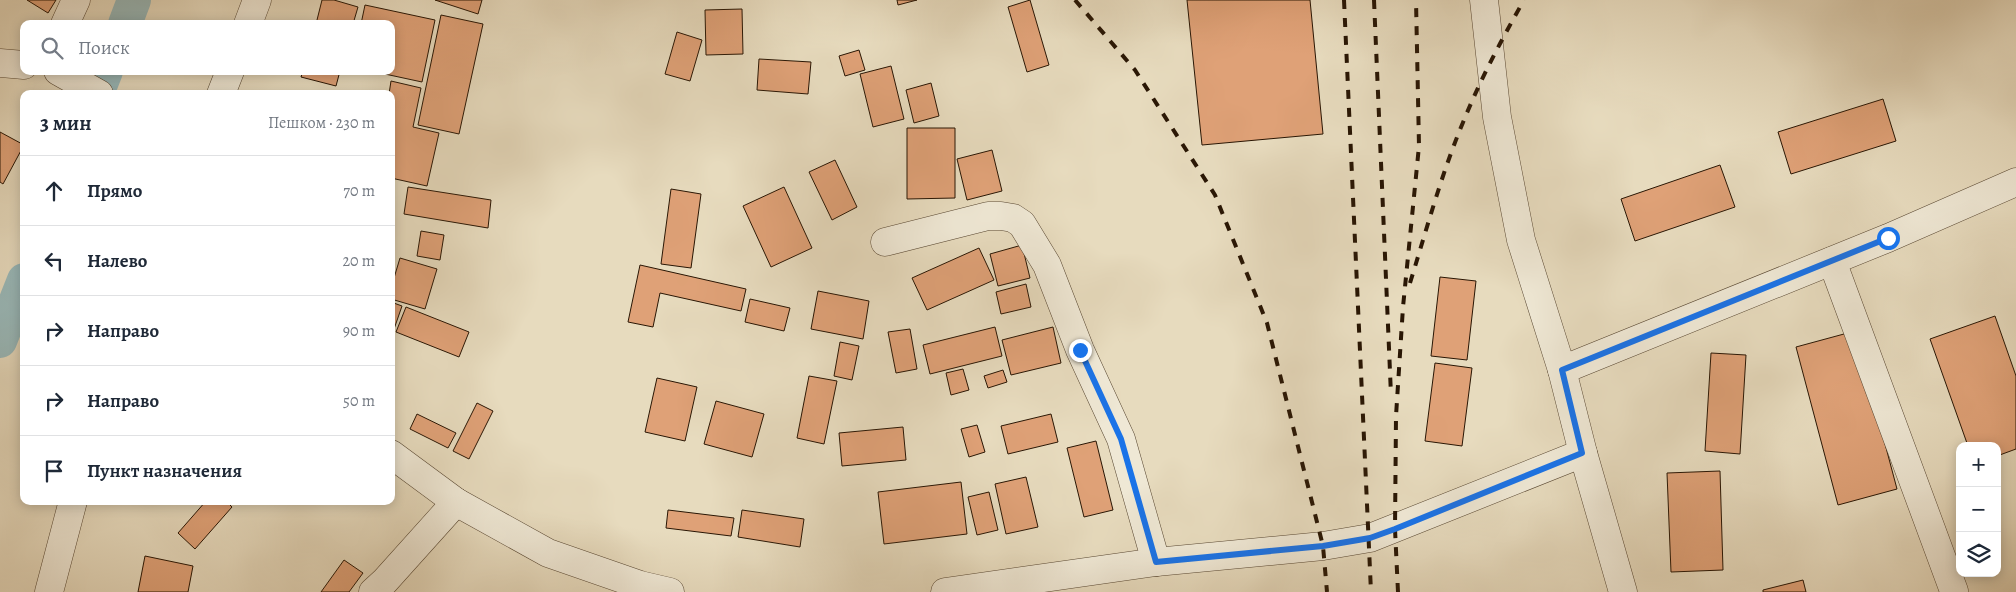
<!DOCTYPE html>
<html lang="ru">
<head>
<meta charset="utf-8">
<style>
	:root { --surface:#fff; --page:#f6f6f7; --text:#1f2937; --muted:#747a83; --line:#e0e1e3 }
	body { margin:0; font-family:Alegreya,serif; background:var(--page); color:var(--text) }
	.controls { position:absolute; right:15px; bottom:15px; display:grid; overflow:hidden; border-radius:10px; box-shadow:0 2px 12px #0003 }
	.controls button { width:45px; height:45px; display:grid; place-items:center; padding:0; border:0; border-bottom:1px solid var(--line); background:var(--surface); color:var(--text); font:25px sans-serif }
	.stop { position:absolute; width:15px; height:15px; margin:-11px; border:4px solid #1a73e8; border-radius:50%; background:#fff }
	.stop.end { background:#1a73e8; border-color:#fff; box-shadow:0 1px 5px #0008 }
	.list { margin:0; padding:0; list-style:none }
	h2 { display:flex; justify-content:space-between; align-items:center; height:65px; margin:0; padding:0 20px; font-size:21px }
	h2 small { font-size:16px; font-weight:400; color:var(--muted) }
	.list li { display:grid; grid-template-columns:32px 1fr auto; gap:15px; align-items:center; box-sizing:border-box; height:70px; padding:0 20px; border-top:1px solid var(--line) }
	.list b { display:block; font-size:19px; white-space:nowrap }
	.list em { font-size:16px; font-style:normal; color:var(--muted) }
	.icon { flex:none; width:28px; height:28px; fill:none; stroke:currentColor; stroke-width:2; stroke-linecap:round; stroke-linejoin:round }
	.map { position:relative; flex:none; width:2016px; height:592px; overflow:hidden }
	.search { position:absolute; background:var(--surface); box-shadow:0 2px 12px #0003; left:20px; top:20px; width:375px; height:55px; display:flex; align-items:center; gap:12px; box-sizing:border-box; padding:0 18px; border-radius:10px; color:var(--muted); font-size:19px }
	.panel { position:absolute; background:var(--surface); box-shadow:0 2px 12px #0003; left:20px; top:90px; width:375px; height:415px; border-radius:10px }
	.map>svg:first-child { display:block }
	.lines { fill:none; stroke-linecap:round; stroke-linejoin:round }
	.canal { stroke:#99b9ba; stroke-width:34 }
	.building { fill:#dfa177; stroke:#291604 }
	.minor-casing { stroke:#584732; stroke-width:29 }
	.minor { stroke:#efe8d5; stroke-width:28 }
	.rail { stroke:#291604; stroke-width:4; stroke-dasharray:9 9; stroke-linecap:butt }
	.route { stroke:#1a73e8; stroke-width:6 }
</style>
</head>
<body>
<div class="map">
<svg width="2016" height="592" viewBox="0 0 2016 592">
	<rect width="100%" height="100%" fill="#e7dbbe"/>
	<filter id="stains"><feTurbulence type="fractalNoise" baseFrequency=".004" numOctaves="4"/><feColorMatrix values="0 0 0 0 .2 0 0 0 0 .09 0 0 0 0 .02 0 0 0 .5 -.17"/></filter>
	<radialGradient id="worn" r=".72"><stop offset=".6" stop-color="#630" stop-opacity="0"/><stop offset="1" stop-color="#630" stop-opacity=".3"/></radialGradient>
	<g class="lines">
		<!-- canal -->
		<g class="canal">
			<path d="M125 24 134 0"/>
			<path d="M97 94 106 71"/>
			<path d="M0 341 24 280"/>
		</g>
	</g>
	<!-- building -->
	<g class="building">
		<path d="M27 0H56L48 13Z"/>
		<path d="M322 0H334L358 7 353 24H316Z"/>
		<path d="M435 0H482L478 14Z"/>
		<path d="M897 0H917L898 5Z"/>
		<path d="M1030 0 1049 65 1027 72 1008 7Z"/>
		<path d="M1187 0H1310L1323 134 1202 145Z"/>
		<path d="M365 5 435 20 422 82 371 71H391V24H361Z"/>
		<path d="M742 9 743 54 706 55 705 10Z"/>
		<path d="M441 15 483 24 459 134 418 125Z"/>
		<path d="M677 32 702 40 690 81 665 74Z"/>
		<path d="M859 50 865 70 845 76 839 56Z"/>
		<path d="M759 59 811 62 808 94 757 90Z"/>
		<path d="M891 66 904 119 873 127 860 74Z"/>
		<path d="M303 71H340L336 86 301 77Z"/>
		<path d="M391 81 421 88 413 127 439 133 427 186 391 178V94H389Z"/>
		<path d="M931 83 939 116 914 123 906 90Z"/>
		<path d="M1883 99 1896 141 1791 174 1778 132Z"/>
		<path d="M907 128H955V198L907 199Z"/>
		<path d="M0 132 24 145 3 184 0 182Z"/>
		<path d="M992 150 1002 191 967 200 957 159Z"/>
		<path d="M835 160 857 207 832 220 809 172Z"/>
		<path d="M1720 165 1735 207 1635 241 1621 199Z"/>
		<path d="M408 187 491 200 488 228 404 214Z"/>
		<path d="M784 187 812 248 771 267 743 206Z"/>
		<path d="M671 189 701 194 691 268 661 264Z"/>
		<path d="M421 231 444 235 440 260 417 256Z"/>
		<path d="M1022 245 1030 278 998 286 990 254Z"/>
		<path d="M979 248 994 280 927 310 912 278Z"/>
		<path d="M400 258 437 269 425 309 391 299V288Z"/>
		<path d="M640 265 746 289 741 311 660 293 653 327 628 322Z"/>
		<path d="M1440 277 1476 281 1467 360 1431 356Z"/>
		<path d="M1026 284 1031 307 1001 314 996 292Z"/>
		<path d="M818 291 869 301 863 339 811 329Z"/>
		<path d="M750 299 790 308 784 331 745 322Z"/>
		<path d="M391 302 402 306 393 332H391Z"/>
		<path d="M406 307 469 332 459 357 396 332Z"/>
		<path d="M1995 316 2016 376V449L1997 456V446H1968L1930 339Z"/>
		<path d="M995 327 1002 356 930 374 923 345Z"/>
		<path d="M1053 327 1061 363 1011 375 1002 340Z"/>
		<path d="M910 329 917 369 896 373 888 332Z"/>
		<path d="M1855 331 1897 489 1838 505 1796 347Z"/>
		<path d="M840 342 859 346 852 380 834 376Z"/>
		<path d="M1711 353 1746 355 1740 454 1705 451Z"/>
		<path d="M1435 363 1472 368 1462 446 1425 441Z"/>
		<path d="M963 369 969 390 951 395 946 373Z"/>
		<path d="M1003 370 1007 382 988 388 984 376Z"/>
		<path d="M809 376 837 381 824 444 797 438Z"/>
		<path d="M657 378 697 387 685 441 645 432Z"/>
		<path d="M716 401 764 414 752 457 704 444Z"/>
		<path d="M477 403 493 411 469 459 453 451Z"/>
		<path d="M417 414 456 433 448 448 410 429Z"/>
		<path d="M1051 414 1058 442 1008 454 1001 426Z"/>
		<path d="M977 425 985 452 969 457 961 429Z"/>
		<path d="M903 427 906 460 842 466 839 433Z"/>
		<path d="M1096 441 1113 510 1084 517 1067 448Z"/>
		<path d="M1720 471 1723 570 1671 572 1667 473Z"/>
		<path d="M1026 477 1038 527 1006 534 995 484Z"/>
		<path d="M961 482 967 534 884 544 878 492Z"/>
		<path d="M989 492 998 530 977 535 968 497Z"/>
		<path d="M206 501H226L232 507 195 549 178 533Z"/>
		<path d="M668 510 734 518 731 536 666 528Z"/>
		<path d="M742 510 804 519 800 547 738 537Z"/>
		<path d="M145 556 193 566 188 592H138Z"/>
		<path d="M344 560 363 573 349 592H321Z"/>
		<path d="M1803 580 1806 592H1763V590Z"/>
	</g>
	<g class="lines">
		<defs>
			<g id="minor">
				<path d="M1484 0 1497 117 1521 240 1562 370 1583 453"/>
				<path d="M65 24 76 0"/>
				<path d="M248 24 257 0"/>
				<path d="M0 63 24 65"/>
				<path d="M58 71 99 94"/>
				<path d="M221 94 230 71"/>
				<path d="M885 242 988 216H1001L1013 218 1022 224 1047 265 1080 350 1121 439 1156 562"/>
				<path d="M1832 261 1954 591"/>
				<path d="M1562 370 1888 238 2016 182"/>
				<path d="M391 454 456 502 548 553 640 585 670 592"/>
				<path d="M49 592 73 501"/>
				<path d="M373 592 385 581 456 502"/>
				<path d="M945 592 1156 562 1323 546 1370 538 1583 453 1623 592"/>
			</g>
		</defs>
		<!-- minor casing -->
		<use href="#minor" class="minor-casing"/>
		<!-- minor -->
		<use href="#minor" class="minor"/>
		<!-- rail -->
		<g class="rail">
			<path d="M1075 0 1135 70 1215 195 1267 323 1323 546 1327 592"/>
			<path d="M1344 0 1371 592"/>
			<path d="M1374 0 1391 395"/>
			<path d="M1410 283C1427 228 1442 172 1464 120 1481 78 1502 39 1524 0"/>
			<path d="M1398 592 1395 529 1396 416 1403 307 1419 146 1416 0"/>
		</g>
	</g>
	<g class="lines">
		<!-- route -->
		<path class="route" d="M1080 350 1121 439 1156 562 1323 546 1370 538 1395 529 1582 453 1562 370 1888 238"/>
	</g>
	<rect width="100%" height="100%" filter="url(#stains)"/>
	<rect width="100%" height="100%" fill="url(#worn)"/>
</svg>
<div class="controls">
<button>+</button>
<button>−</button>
<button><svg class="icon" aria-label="layers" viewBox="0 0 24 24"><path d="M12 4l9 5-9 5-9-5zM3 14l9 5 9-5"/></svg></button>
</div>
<div class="stop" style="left:1888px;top:238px"></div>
<div class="stop end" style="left:1080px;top:350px"></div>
<div class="search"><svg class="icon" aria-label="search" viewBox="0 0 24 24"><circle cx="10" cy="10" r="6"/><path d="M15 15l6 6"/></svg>Поиск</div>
<section class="panel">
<h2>3 мин<small>Пешком · 230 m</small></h2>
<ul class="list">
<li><svg class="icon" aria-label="ahead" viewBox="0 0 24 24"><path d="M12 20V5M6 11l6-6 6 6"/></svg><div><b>Прямо</b></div><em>70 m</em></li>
<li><svg class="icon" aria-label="left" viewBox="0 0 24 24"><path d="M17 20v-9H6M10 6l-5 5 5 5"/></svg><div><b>Налево</b></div><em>20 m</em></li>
<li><svg class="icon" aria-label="right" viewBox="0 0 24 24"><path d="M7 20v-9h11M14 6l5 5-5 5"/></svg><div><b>Направо</b></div><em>90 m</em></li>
<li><svg class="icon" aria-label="right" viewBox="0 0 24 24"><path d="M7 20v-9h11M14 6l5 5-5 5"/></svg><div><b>Направо</b></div><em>50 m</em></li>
<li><svg class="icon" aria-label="arrive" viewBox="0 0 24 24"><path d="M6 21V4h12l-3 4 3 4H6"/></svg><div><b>Пункт назначения</b></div></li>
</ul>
</section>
</div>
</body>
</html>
